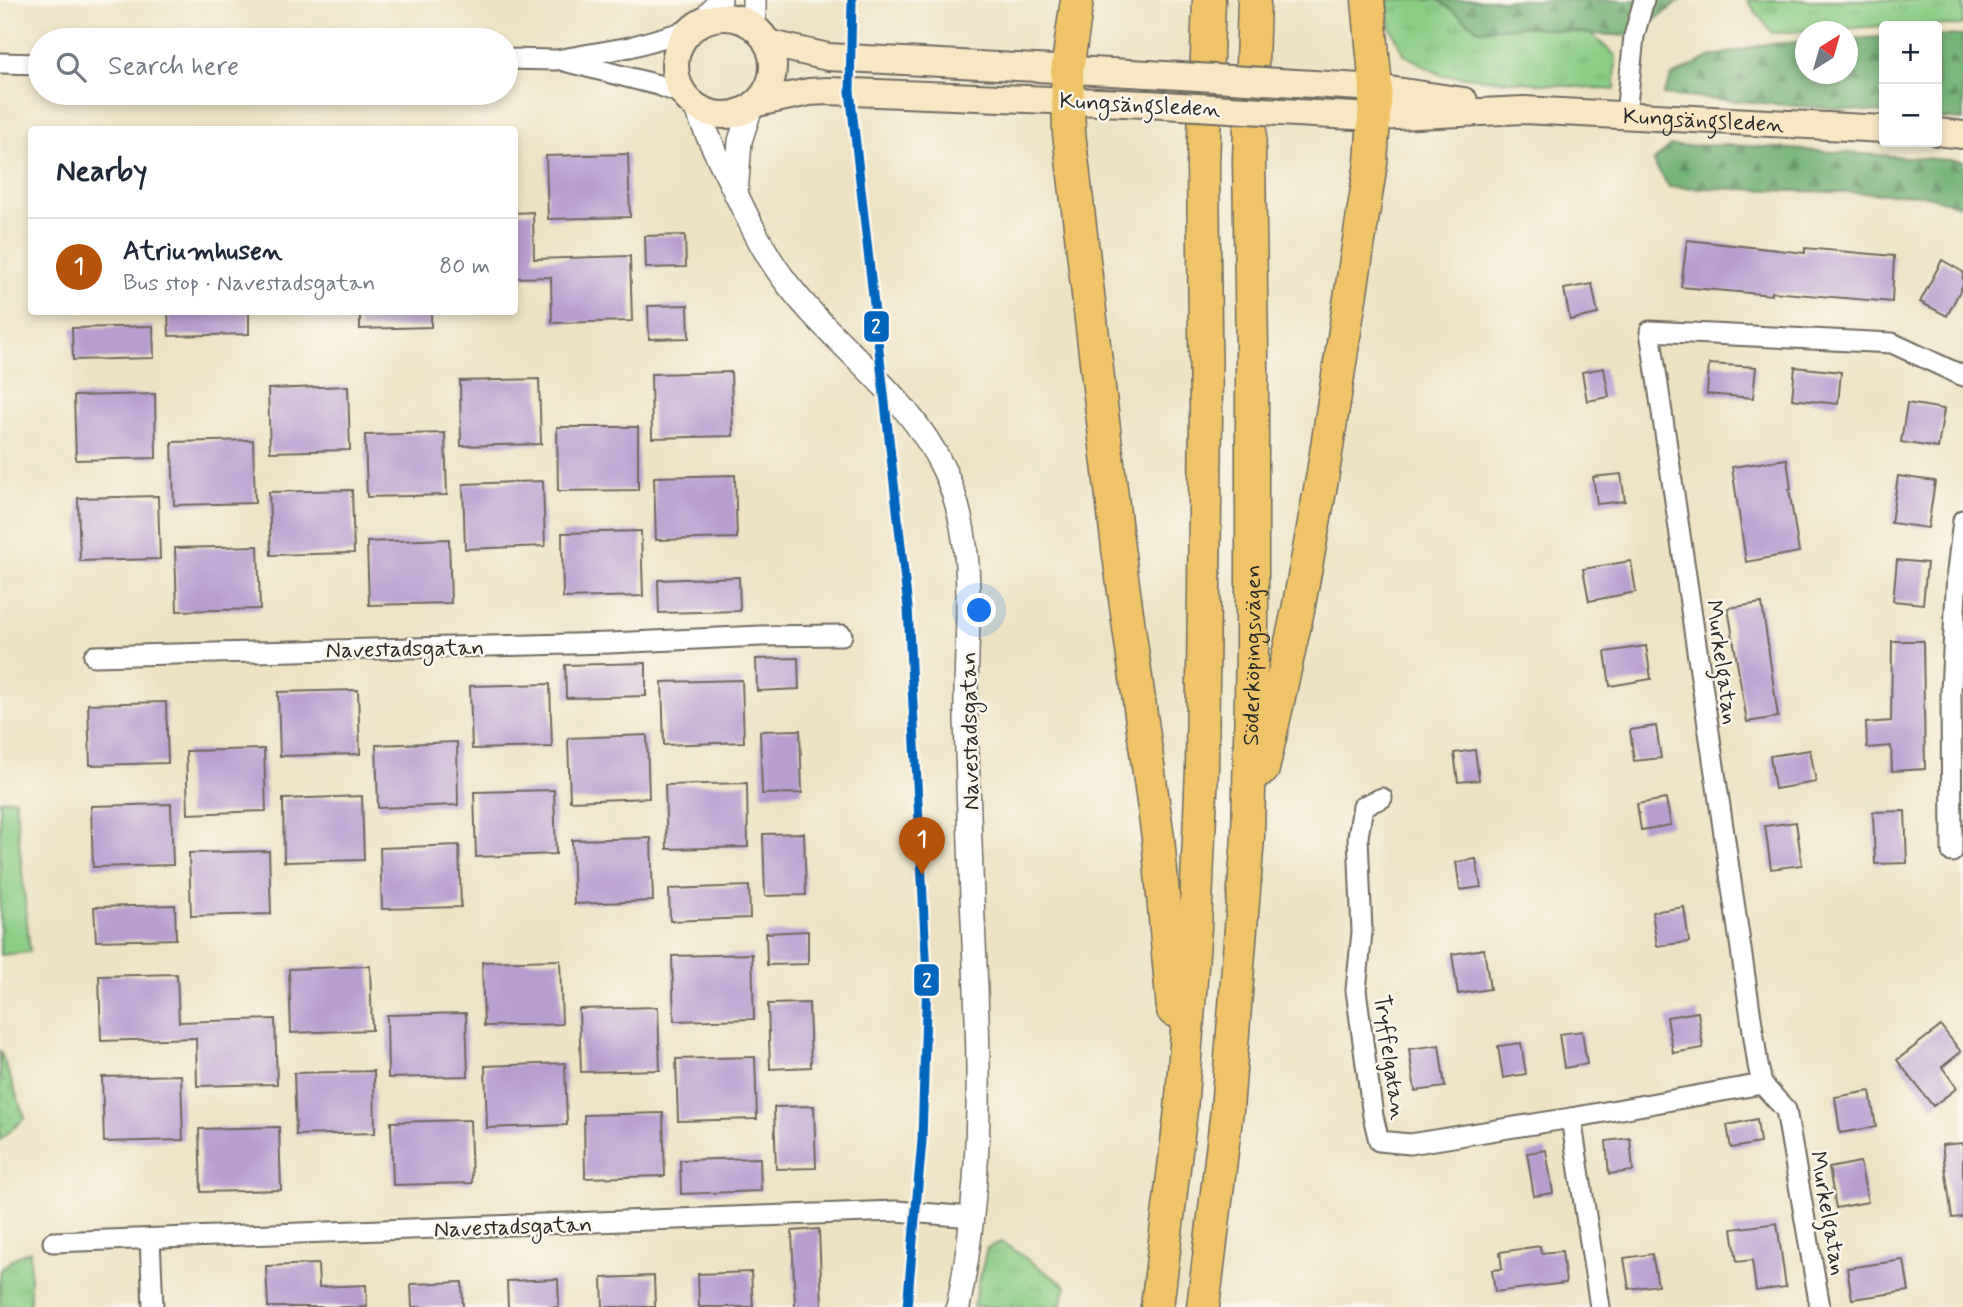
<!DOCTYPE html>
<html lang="en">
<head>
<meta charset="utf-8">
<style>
	:root { --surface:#fff; --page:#f6f6f7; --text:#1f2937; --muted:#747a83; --line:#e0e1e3; --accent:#b45309 }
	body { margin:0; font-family:Mynerve,sans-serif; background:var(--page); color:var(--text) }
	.controls { position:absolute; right:21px; top:21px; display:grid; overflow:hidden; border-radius:7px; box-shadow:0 4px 10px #0003 }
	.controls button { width:63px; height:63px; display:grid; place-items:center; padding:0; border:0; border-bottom:2px solid var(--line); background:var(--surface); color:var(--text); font:35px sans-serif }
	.compass { position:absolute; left:1795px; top:21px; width:63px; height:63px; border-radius:50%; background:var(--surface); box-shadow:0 4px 10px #0003; rotate:37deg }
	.you { position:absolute; left:980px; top:611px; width:24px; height:24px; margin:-18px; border:5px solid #fff; border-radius:50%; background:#1a73e8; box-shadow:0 0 0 10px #1a73e833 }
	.badge { display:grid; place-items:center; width:46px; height:46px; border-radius:50%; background:var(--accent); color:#fff; font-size:23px; font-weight:700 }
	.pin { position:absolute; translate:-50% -58px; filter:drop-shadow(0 2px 4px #0008) }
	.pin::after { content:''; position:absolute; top:37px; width:24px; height:21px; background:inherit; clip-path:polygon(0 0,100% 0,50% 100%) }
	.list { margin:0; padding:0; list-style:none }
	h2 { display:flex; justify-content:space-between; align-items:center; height:91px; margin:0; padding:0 28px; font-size:30px }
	h2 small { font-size:23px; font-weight:400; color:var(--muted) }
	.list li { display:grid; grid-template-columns:46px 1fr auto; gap:21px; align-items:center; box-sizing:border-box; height:98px; padding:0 28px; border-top:2px solid var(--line) }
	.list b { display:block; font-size:26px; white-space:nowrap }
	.list p { margin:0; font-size:23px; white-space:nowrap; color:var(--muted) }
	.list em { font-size:23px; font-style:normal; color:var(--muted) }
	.icon { flex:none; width:38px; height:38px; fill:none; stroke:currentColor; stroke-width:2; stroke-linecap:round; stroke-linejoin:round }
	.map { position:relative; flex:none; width:1963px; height:1307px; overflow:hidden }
	.search { position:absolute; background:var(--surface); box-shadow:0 4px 10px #0003; left:28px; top:28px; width:490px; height:77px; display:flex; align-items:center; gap:18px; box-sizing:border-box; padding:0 24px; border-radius:38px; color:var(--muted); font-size:26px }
	.panel { position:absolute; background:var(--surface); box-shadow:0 4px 10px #0003; left:28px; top:126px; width:490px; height:189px; border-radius:7px }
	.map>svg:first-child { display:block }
	.grass { fill:url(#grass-tufts); stroke:#5b7c58; stroke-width:2 }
	.forest { fill:url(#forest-firs); stroke:#4e6e4e; stroke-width:2 }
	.park { fill:url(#park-dots); stroke:#5b7c58; stroke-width:2 }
	.pitch { fill:#8bcd85; stroke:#5b7c58; stroke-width:2 }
	.building { fill:#b89dd0 }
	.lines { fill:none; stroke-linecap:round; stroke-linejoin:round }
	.minor-casing { stroke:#6f6b60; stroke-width:23 }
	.tertiary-casing { stroke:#6f6b60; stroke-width:26 }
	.secondary-casing { stroke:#6f6b60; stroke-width:30 }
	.trunk-casing { stroke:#6f6b60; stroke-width:35 }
	.minor { stroke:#fff; stroke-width:19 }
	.tertiary { stroke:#fff; stroke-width:23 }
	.secondary { stroke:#f9e7c3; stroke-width:26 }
	.trunk { stroke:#efc469; stroke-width:32 }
	.secondary-bridge-casing { stroke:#6f6b60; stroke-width:30; stroke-linecap:butt }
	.secondary-bridge { stroke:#f9e7c3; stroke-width:26 }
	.tram-1-casing { stroke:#fbf7ec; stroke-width:14 }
	.tram-1 { stroke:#0065bd; stroke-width:9 }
	.labels { text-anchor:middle; stroke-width:5; stroke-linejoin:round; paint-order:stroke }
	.street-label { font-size:23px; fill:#2b2b2b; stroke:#fbf7ec }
	.line-badge { stroke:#fbf7ec; stroke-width:2.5 }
	.badge-label { font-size:19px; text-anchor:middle; font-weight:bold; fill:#fff }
</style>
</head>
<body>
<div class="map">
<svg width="1963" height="1307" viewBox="0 0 1963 1307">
	<defs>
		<pattern id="grass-tufts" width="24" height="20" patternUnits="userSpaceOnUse" patternTransform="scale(1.75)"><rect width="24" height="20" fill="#8bcd85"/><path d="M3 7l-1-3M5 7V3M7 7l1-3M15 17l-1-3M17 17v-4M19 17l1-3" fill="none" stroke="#78b073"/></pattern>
		<pattern id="forest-firs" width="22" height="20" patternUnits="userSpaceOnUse" patternTransform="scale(1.75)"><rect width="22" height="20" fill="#70b072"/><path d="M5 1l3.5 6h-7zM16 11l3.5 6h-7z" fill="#5c8f5e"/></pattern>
		<pattern id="park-dots" width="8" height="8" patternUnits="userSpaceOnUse" patternTransform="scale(1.75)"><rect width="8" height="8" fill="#8bcd85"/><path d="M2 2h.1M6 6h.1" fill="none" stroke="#78b073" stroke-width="1.8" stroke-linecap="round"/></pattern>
	</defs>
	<rect width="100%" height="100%" fill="#fbf7ec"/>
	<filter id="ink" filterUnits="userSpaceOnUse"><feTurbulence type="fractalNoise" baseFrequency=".0143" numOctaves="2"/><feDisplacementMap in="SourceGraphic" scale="14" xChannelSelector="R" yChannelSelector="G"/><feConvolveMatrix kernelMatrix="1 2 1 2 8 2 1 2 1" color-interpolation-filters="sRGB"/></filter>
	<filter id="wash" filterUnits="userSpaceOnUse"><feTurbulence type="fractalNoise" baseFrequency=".00686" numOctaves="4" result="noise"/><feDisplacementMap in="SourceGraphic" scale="28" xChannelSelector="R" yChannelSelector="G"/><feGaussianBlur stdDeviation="1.57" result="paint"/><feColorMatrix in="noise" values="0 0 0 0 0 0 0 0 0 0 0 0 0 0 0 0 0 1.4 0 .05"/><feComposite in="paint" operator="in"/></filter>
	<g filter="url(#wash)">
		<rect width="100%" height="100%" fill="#ede3c3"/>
		<!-- grass -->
		<g class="grass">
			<path d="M1387 0H1438L1479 30 1521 26 1591 34 1616 56 1615 90 1441 75 1405 55 1390 26Z"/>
			<path d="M1747 0H1963V25L1884 26 1772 33Z"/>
			<path d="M1002 1242 1066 1286 1060 1307H973L987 1248Z"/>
			<path d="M30 1251V1307H0V1270L16 1257Z"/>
		</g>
		<!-- forest -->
		<g class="forest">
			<path d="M1438 0H1681L1634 36 1591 34 1521 26 1479 30Z"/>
			<path d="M1937 35 1963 36V120L1937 118Z"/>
			<path d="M1884 37V113L1663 95 1672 76 1710 57 1766 44 1805 42 1806 74H1848V39Z"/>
			<path d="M1734 145 1963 161V206L1923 195 1669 187 1653 162 1670 146Z"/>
		</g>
		<!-- park -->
		<path class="park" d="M0 1050 25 1118 0 1140Z"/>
		<!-- pitch -->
		<path class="pitch" d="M15 799 30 952 0 955V800Z"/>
		<g id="blocks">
			<!-- building -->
			<g class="building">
				<path d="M628 154 630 217 548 219 546 156Z"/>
				<path d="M533 212 534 259 630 256 632 321 552 323 551 277 514 278V213Z"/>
				<path d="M685 235 686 267 646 268 645 236Z"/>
				<path d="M1687 240 1805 253V248L1894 256 1892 302 1772 292V295L1681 287Z"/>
				<path d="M1942 260 1963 272V285L1947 316 1920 302Z"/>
				<path d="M1592 284 1598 314 1570 320 1564 289Z"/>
				<path d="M688 305 689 338 649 339 648 306Z"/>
				<path d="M168 312H249V334L169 336Z"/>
				<path d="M360 312H431V327L360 329Z"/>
				<path d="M153 326 154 358 73 360 72 328Z"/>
				<path d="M1709 364 1756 367 1753 398 1707 394Z"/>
				<path d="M1795 367 1841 372 1838 404 1792 399Z"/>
				<path d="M1604 368 1609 397 1587 401 1582 372Z"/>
				<path d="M731 372 733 436 652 438 651 374Z"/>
				<path d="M539 379 541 444 461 446 460 381Z"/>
				<path d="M348 386 350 450 270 452 268 389Z"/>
				<path d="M155 394 156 458 76 460 74 396Z"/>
				<path d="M1907 403 1944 409 1938 448 1901 442Z"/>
				<path d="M557 427H638V490L558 491Z"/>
				<path d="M445 433 447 495 367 497 365 435Z"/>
				<path d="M253 440 255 503 174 505 172 442Z"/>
				<path d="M1787 459 1791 489H1789L1799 552 1746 562 1732 467Z"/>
				<path d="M1621 474 1625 501 1597 504 1593 477Z"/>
				<path d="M735 475 737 538 656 540 654 477Z"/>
				<path d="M1898 476 1935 481 1928 528 1891 523Z"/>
				<path d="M543 481 545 546 465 549 463 484Z"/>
				<path d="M352 490 354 553 271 555 269 492Z"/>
				<path d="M158 496 160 559 80 561 78 498Z"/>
				<path d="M641 531 643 596 563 598 562 533Z"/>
				<path d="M449 539 451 603 369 605 367 542Z"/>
				<path d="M258 546 260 609 177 611 175 548Z"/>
				<path d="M1897 560 1927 563 1923 604 1893 601Z"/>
				<path d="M1631 561 1636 592 1589 601 1583 569Z"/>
				<path d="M739 577 740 611 659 613 658 580Z"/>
				<path d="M1762 603 1778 717 1747 722 1728 608Z"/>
				<path d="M1892 641H1923L1925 769 1892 771 1891 746 1867 748 1866 723 1891 721Z"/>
				<path d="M1646 646 1651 679 1610 686 1605 652Z"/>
				<path d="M798 658 799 689 757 691 756 659Z"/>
				<path d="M646 663V696L566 698 565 665Z"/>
				<path d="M742 680 744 742 664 745 662 682Z"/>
				<path d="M550 684 552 747 472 749 470 686Z"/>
				<path d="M358 690 360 754 280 756 278 692Z"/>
				<path d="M166 702 168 763 90 765 88 704Z"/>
				<path d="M1656 726 1661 758 1634 761 1630 730Z"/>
				<path d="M800 730 802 793 762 794 760 731Z"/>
				<path d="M647 735 649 798 570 801 568 738Z"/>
				<path d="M457 742 458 805 378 808 376 745Z"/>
				<path d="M264 749 266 811 188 814 186 751Z"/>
				<path d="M1475 750 1479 780 1458 782 1454 753Z"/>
				<path d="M1810 750 1816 782 1775 789 1770 756Z"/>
				<path d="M747 783 748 847 667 849 665 785Z"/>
				<path d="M554 790 556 854 476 857 474 792Z"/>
				<path d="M362 796 364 860 284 862 283 799Z"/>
				<path d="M1666 799 1671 825 1641 830 1637 804Z"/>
				<path d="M171 804 173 865 93 867 91 806Z"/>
				<path d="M1905 811 1907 863 1875 864 1873 812Z"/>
				<path d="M1796 822 1802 865 1771 869 1765 826Z"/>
				<path d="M804 833 806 895 765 896 763 834Z"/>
				<path d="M651 838 653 901 574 904 572 840Z"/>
				<path d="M459 845 461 907 382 909 380 848Z"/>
				<path d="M269 851 271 914 191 916 189 853Z"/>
				<path d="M1476 859 1481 887 1460 890 1456 862Z"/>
				<path d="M749 886 750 918 670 921 669 889Z"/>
				<path d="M175 905 176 939 96 941 94 907Z"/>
				<path d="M1684 907 1689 942 1657 946 1652 912Z"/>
				<path d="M808 931V964L767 965 766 933Z"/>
				<path d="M1484 949 1490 989 1458 994 1452 954Z"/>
				<path d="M752 954 754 1019 674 1021 672 956Z"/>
				<path d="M560 960 562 1024 484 1026 482 962Z"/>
				<path d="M370 966 372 1030 291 1033 289 969Z"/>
				<path d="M177 974 179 1022 275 1019 277 1084 197 1086 196 1038 101 1041 99 976Z"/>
				<path d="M809 1003 811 1067 770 1069 768 1004Z"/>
				<path d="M658 1007 660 1070 581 1072 579 1009Z"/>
				<path d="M1698 1012 1703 1048 1673 1053 1667 1017Z"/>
				<path d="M466 1013 468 1076 388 1078 387 1015Z"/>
				<path d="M1941 1026 1961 1052 1942 1067 1957 1088 1933 1106 1897 1060Z"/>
				<path d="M1582 1031 1587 1064 1564 1068 1559 1034Z"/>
				<path d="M1521 1043 1526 1074 1503 1078 1498 1046Z"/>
				<path d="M1439 1045 1445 1087 1415 1091 1409 1049Z"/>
				<path d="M755 1057 757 1119 678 1121 676 1059Z"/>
				<path d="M565 1063 567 1125 487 1128 485 1066Z"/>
				<path d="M374 1071 375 1133 296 1135 294 1073Z"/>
				<path d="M181 1075 183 1140 104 1142 102 1077Z"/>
				<path d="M1870 1091 1876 1127 1840 1133 1835 1097Z"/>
				<path d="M814 1106 816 1168 776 1169 774 1107Z"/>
				<path d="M663 1113 665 1176 585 1178 584 1115Z"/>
				<path d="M1757 1119 1760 1143 1731 1148 1727 1125Z"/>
				<path d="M470 1120 472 1183 393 1185 391 1122Z"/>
				<path d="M279 1127 281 1190 201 1192 199 1129Z"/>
				<path d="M1630 1138 1633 1171 1609 1174 1606 1141Z"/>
				<path d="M1963 1143V1217L1952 1218 1942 1145Z"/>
				<path d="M1546 1150 1553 1193 1534 1196 1527 1153Z"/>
				<path d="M760 1158 761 1191 681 1194 680 1160Z"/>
				<path d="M1860 1162 1868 1202 1836 1208 1829 1168Z"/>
				<path d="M1777 1223 1786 1287 1756 1291 1752 1260 1737 1262 1732 1229Z"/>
				<path d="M819 1229 822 1307H795L792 1231Z"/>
				<path d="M1540 1246 1541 1253 1562 1251 1566 1283 1495 1292 1492 1270 1502 1269 1500 1252Z"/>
				<path d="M1652 1254 1658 1285 1629 1289 1624 1258Z"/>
				<path d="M1904 1260 1909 1291 1852 1299 1847 1268Z"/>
				<path d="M318 1264 319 1287 366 1285 367 1307H268L266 1266Z"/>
				<path d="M751 1272 753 1307H699L698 1274Z"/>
				<path d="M654 1276 655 1307H603L602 1278Z"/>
				<path d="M558 1279 559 1307H508L507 1281Z"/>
				<path d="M462 1282 463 1307H412L411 1284Z"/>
			</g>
		</g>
	</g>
	<g filter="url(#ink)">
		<use href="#blocks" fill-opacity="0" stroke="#6f6b60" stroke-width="2"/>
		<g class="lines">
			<defs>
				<g id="minor">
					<path d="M506 59 556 60 630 47 693 29"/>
					<path d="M564 61 658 85 685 95"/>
					<path d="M0 63 40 64"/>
					<path d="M1626 115 1634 36 1644 0"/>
					<path d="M94 656 610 643 761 636 842 635"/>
					<path d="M1382 798 1363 806 1358 837 1362 932 1356 990 1373 1116 1379 1141 1410 1144 1571 1118 1600 1307"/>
					<path d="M1952 852 1951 691 1957 571 1963 520"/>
					<path d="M1571 1118 1762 1084"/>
					<path d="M150 1239 153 1307"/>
					<path d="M53 1242 896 1211 972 1217"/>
					<path d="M1820 1307 1786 1110 1762 1084 1758 1065 1650 331 1892 343 1963 376"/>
				</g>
				<g id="tertiary">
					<path d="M702 23 720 0"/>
					<path d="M754 27V0"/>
					<path d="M694 104C707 136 723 167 738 198 752 227 766 256 786 282 836 348 908 393 944 470 981 548 964 635 966 719 968 786 970 853 973 920 979 1052 985 1177 958 1307"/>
					<path d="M736 194 740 141 751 107"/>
				</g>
				<g id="secondary">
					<circle cx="724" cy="66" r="49"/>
					<path d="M767 43 828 57 1148 74"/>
					<path d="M1313 84 1376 88 1464 101"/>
					<path d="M757 103 809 92 828 91 1147 104"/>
					<path id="s1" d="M1314 114 1375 117 1524 110 1884 129"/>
					<path d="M1937 132 1963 135"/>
				</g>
				<g id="trunk">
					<path d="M1077 0 1067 71 1069 133 1118 548 1158 838 1173 1010"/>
					<path d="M1263 769 1298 610 1322 479 1371 163 1376 88 1368 0"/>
					<path d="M1157 1307 1181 1110 1195 927 1202 769 1206 413 1203 165 1209 0"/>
					<path id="s2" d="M1203 1307 1227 1110 1248 837 1252 650V351L1249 160 1254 0"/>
				</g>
			</defs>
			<!-- minor casing -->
			<use href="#minor" class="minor-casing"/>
			<!-- tertiary casing -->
			<use href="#tertiary" class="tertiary-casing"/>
			<!-- secondary casing -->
			<use href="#secondary" class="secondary-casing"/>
			<!-- trunk casing -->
			<use href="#trunk" class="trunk-casing"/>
			<!-- minor -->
			<use href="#minor" class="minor"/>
			<!-- tertiary -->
			<use href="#tertiary" class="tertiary"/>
			<!-- secondary -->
			<use href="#secondary" class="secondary"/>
			<!-- trunk -->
			<use href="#trunk" class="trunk"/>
			<defs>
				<g id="secondary-bridge">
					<path d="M1148 74 1313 84"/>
					<path d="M1147 104 1314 114"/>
				</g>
			</defs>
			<!-- secondary-bridge casing -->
			<use href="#secondary-bridge" class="secondary-bridge-casing"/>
			<!-- secondary-bridge -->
			<use href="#secondary-bridge" class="secondary-bridge"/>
			<defs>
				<path id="tram-1" d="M852 0 850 91 908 608 927 976 922 1141 907 1307"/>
			</defs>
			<!-- tram-1 casing -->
			<use href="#tram-1" class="tram-1-casing"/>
			<!-- tram-1 -->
			<use href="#tram-1" class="tram-1"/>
		</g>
	</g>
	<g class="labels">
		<!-- street labels -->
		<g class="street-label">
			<text transform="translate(1140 104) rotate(3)" y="8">Kungsängsleden</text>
			<text dy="8" stroke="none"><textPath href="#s1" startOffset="390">Kungsängsleden</textPath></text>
			<text transform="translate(405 648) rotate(-1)" y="8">Navestadsgatan</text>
			<text dy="8" stroke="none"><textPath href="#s2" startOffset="654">Söderköpingsvägen</textPath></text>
			<text transform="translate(1723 662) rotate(82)" y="8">Murkelgatan</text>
			<text transform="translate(969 731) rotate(-91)" y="8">Navestadsgatan</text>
			<text transform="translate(1391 1057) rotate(82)" y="8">Tryffelgatan</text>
			<text transform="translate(1829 1213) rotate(80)" y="8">Murkelgatan</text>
			<text transform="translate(513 1226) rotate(-2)" y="8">Navestadsgatan</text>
		</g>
	</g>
	<g class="line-badge">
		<rect x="863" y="310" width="27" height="33" rx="7" fill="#0065bd"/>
		<rect x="913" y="963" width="27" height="34" rx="7" fill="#0065bd"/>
	</g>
	<g class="badge-label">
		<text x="876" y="333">2</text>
		<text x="927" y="987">2</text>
	</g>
</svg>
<div class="controls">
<button>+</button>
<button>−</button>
</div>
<svg class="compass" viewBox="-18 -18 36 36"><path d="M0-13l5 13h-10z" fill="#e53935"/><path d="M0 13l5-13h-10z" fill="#747a83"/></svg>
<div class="you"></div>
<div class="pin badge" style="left:922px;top:875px">1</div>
<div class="search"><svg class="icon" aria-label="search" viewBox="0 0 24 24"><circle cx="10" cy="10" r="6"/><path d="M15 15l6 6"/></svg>Search here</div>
<section class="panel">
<h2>Nearby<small></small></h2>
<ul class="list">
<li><span class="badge">1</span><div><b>Atriumhusen</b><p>Bus stop · Navestadsgatan</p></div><em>80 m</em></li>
</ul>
</section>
</div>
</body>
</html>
